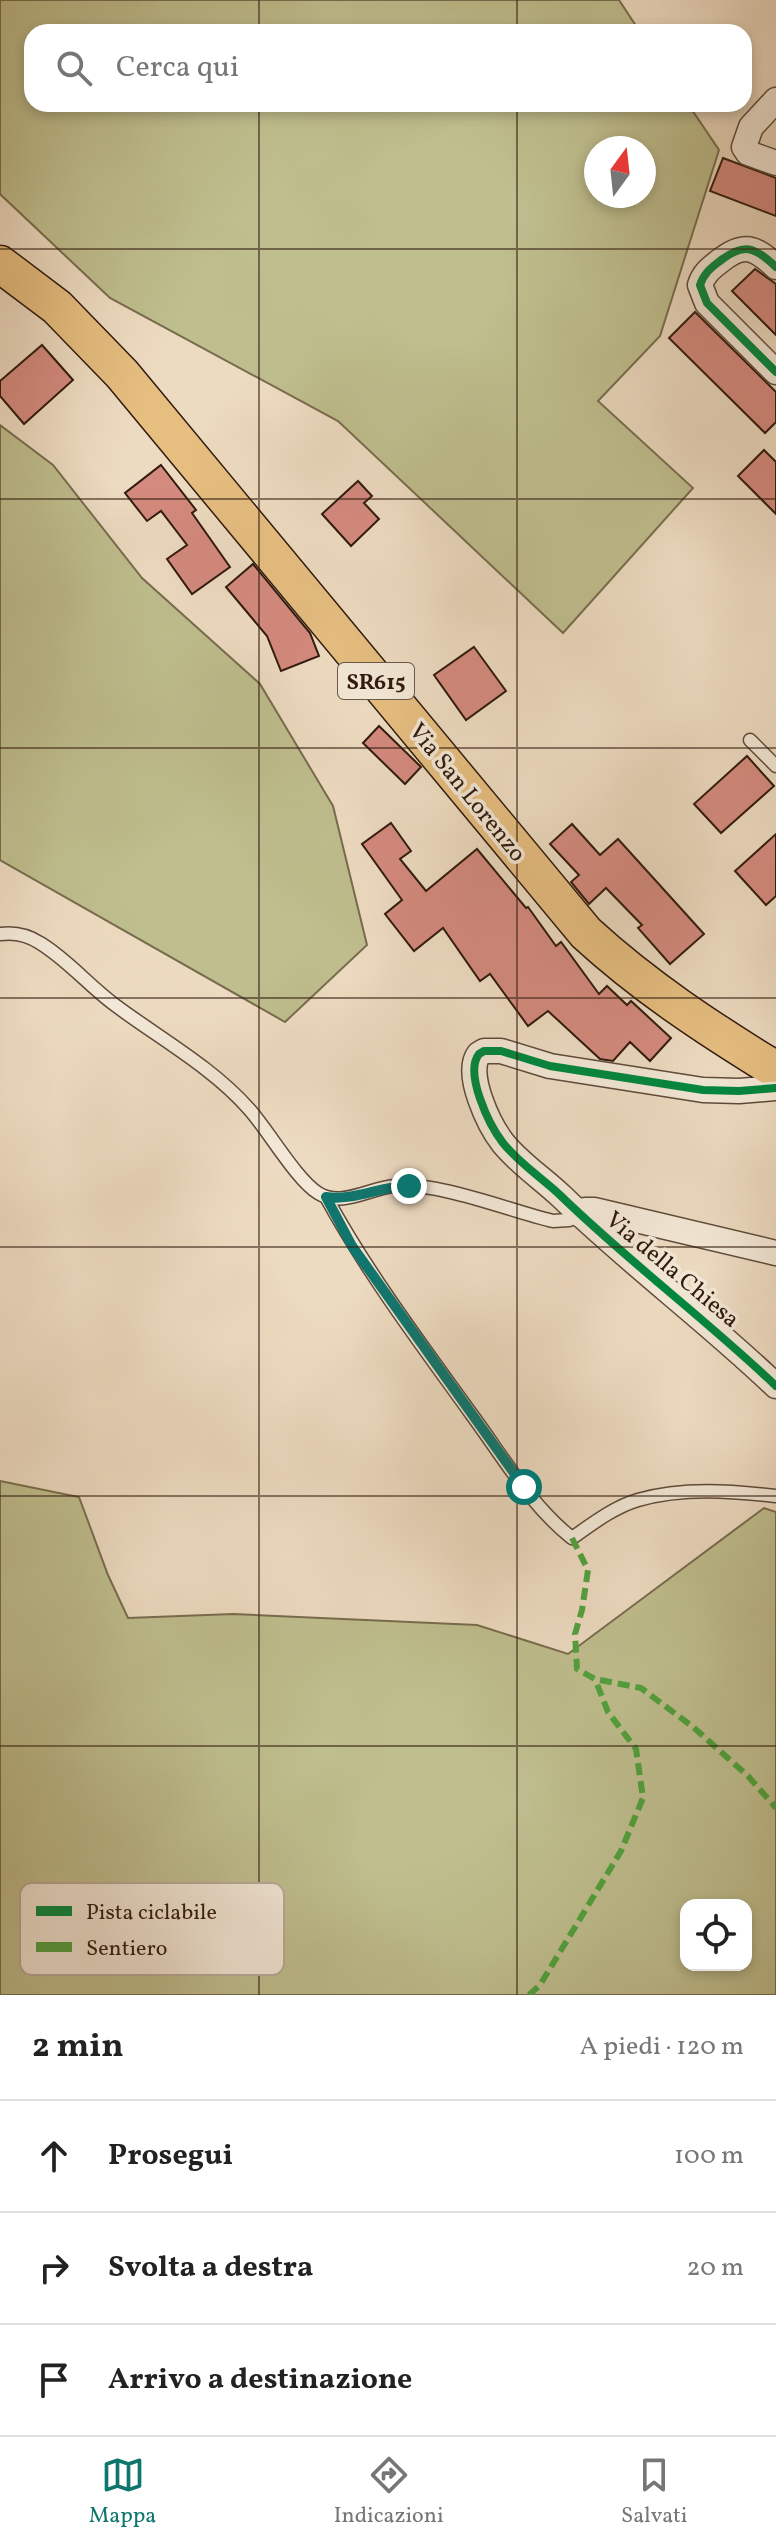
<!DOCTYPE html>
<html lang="it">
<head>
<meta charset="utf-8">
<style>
	:root { --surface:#fff; --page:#f6f6f6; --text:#222; --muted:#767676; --line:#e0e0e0; --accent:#0f766e }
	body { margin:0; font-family:Vollkorn,serif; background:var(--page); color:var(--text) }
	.controls { position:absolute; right:24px; bottom:24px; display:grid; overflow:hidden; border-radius:16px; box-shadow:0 4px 12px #0003 }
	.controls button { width:72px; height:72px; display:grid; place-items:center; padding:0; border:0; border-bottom:2px solid var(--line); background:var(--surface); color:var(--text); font:40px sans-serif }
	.compass { position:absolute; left:584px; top:136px; width:72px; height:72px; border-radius:50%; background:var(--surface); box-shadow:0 4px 12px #0003; rotate:15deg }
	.stop { position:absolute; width:24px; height:24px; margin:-18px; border:6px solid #0f766e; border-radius:50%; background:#fff }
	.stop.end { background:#0f766e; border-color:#fff; box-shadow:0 2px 8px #0008 }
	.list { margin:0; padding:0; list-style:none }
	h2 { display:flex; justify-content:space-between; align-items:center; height:104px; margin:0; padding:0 32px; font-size:34px }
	h2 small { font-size:26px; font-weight:400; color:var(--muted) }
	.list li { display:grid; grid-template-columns:52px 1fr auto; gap:24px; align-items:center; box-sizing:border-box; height:112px; padding:0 32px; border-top:2px solid var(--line) }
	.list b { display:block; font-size:30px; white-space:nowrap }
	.list em { font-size:26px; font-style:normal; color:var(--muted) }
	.icon { flex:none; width:44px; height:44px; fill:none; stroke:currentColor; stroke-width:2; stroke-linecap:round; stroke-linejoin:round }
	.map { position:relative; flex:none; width:776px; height:1995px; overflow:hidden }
	.search { position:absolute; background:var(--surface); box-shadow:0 4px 12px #0003; left:24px; right:24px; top:24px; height:88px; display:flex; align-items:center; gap:20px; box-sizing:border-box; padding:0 28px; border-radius:24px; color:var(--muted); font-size:30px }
	.sheet { height:440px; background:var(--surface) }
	nav { display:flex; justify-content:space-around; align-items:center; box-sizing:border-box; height:112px; border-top:2px solid var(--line); background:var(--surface); font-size:22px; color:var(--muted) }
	nav a { display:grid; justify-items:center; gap:4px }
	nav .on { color:var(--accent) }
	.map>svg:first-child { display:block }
	.green { fill:#bfbe8e; stroke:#786c4e; stroke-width:2; fill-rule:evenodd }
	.building { fill:#d48a7e; stroke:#301a0e; stroke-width:2 }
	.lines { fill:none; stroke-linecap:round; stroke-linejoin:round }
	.service-casing { stroke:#5f4a3b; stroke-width:15 }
	.minor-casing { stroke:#5f4a3b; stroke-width:27 }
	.primary-casing { stroke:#301a0e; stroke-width:39 }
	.service { stroke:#f3e8d7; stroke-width:12 }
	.minor { stroke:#f3e8d7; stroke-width:24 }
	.primary { stroke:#e6be80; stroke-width:36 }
	.quiet { stroke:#52a13e; stroke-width:6; stroke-dasharray:12 6; stroke-linecap:butt }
	.cycleway-casing { stroke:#f3e8d7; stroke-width:13 }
	.cycleway { stroke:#00873e; stroke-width:8 }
	.route { stroke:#0f766e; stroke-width:10 }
	.grid { fill:none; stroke:#301a0e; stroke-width:2; stroke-opacity:0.55 }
	.labels { text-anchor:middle; stroke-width:7; stroke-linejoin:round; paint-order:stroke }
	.shield { fill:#f3e8d7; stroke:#6a584a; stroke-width:2 }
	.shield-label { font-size:22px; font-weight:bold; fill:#301a0e }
	.street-label { font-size:24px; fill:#301a0e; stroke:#f3e8d7 }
	.key { fill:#f3e8d7; stroke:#b8aa9b; stroke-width:2 }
	.key-label { font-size:22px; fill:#301a0e }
</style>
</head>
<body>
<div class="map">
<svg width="776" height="1995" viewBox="0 0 776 1995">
	<rect width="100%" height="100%" fill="#eddbc1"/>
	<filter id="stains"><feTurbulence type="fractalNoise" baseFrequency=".0025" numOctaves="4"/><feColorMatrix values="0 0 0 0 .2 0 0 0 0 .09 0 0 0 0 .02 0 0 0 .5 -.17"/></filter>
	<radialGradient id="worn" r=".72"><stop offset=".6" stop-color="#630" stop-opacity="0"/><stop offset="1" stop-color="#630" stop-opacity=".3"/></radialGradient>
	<!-- green -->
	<g class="green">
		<path d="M0 0H619L640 32H32V104H688L719 150 660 336 598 401 693 488 563 633 338 421 110 298 0 194ZM644 148V196H596V148Z"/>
		<path d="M0 425 53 465 142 578 260 684 333 806 367 945 285 1022 0 860Z"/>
		<path d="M0 1481 79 1497 108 1575 128 1618 233 1614 477 1625 568 1654 764 1508 776 1512V1995H0ZM686 1905H746V1965H686Z"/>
	</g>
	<!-- building -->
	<g class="building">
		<path d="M723 158 776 178V216L710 191Z"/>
		<path d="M755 269 776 284V335L732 291Z"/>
		<path d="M695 312 776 392V422L765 433 669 338Z"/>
		<path d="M42 345 73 380 24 424 0 396V381Z"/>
		<path d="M764 450 776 462V514L738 476Z"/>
		<path d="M161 465 196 510 192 513 230 567 192 594 167 559 187 545 161 511 147 521 125 493Z"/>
		<path d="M358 481 372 496 364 503 379 519 351 546 322 514Z"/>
		<path d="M253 564 310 633 319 656 281 671 267 636 226 587Z"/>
		<path d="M474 647 506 691 466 720 434 675Z"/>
		<path d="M379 726 421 767 405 784 363 743Z"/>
		<path d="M747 756 774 786 721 833 694 804Z"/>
		<path d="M391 823 411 851 400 859 426 891 477 849 526 908 528 907 556 946 561 942 599 994 607 986 627 1005 631 1001 671 1038 650 1061 630 1042 613 1061 600 1059 548 1011 528 1026 490 974 480 981 443 928 414 951 385 914 402 900 362 844Z"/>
		<path d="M572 824 600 855 618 839 704 934 670 964 638 928 642 925 606 888 589 904 571 882 579 875 550 844Z"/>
		<path d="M776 834V896L766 905 735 871Z"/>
	</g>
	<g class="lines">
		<defs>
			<g id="service">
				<path d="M750 740 776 766"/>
				<path d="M0 934C15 932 28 935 40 943 68 960 89 986 115 1005 159 1038 212 1067 249 1109 268 1130 296 1179 318 1193 341 1208 370 1188 394 1186 440 1182 507 1210 553 1221L569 1220 579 1214"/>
				<path d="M326 1197C368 1274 421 1344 472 1415 503 1457 531 1506 572 1538 592 1524 614 1507 638 1500 683 1487 731 1491 776 1496"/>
			</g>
			<g id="minor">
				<path d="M776 100 751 127 744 147 748 153 776 163"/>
				<path d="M776 267C755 247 744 242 720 261 711 268 704 273 700 285L707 303 776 372"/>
				<path d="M776 1088 739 1091 703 1090 550 1066 501 1051H484L479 1054C464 1073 489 1125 503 1143 520 1164 542 1178 561 1196 630 1263 707 1320 776 1386"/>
				<path d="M579 1214 585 1210H594L776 1253"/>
			</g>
			<path id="primary" d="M0 264 57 307 122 374 586 933C645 987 709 1029 776 1070"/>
		</defs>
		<!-- service casing -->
		<use href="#service" class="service-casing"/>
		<!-- minor casing -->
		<use href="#minor" class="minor-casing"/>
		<!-- primary casing -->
		<use href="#primary" class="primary-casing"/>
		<!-- service -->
		<use href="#service" class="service"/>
		<!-- minor -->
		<use href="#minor" class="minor"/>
		<!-- primary -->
		<use href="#primary" class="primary"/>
		<!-- quiet -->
		<g class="quiet">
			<path d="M572 1538 588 1570 582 1610 575 1634 577 1669 595 1679 641 1688 693 1727 748 1776 776 1808"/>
			<path d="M529 1995 540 1985 621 1851 643 1798 636 1749 608 1712 595 1679"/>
		</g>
		<defs>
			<g id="cycleway">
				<path d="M776 267C755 247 744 242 720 261 711 268 704 273 700 285L707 303 776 372"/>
				<path d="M776 1088 739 1091 703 1090 550 1066 501 1051H484L479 1054C464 1073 489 1125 503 1143 520 1164 542 1178 561 1196 630 1263 707 1320 776 1386"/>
			</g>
		</defs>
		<!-- cycleway casing -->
		<use href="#cycleway" class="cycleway-casing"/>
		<!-- cycleway -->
		<use href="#cycleway" class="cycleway"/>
	</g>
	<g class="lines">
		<!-- route -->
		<path class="route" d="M409 1186C381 1186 354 1201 326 1197L352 1246 524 1487"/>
	</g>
	<!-- grid -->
	<path class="grid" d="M259 0V32M517 0V32M259 104V1995M517 104V1995M0 249H776M0 499H776M0 748H776M0 998H776M0 1247H776M0 1496H776M0 1746H776"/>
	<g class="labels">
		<!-- shield labels -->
		<rect class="shield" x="338" y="663" width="76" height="36" rx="6"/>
		<g class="shield-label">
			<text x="376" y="689">SR615</text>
		</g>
		<!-- street labels -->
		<g class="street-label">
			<text transform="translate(468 792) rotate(51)" y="8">Via San Lorenzo</text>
			<text transform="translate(673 1269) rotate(40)" y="8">Via della Chiesa</text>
		</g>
	</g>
	<!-- legend -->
	<rect x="20" y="1883" width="264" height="92" rx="12" class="key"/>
	<rect x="36" y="1906" width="36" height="10" fill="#00873e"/>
	<rect x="36" y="1942" width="36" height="10" fill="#52a13e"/>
	<g class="key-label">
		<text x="86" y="1919">Pista ciclabile</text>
		<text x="86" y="1955">Sentiero</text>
	</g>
	<rect width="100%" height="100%" filter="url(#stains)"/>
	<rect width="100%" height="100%" fill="url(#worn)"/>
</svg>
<div class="controls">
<button><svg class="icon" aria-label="locate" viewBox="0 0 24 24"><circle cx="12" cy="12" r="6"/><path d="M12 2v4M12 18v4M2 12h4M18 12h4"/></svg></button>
</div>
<svg class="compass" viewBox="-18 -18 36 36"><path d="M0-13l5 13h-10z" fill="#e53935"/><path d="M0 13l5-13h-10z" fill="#767676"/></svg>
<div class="stop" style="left:524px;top:1487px"></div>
<div class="stop end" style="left:409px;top:1186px"></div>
<div class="search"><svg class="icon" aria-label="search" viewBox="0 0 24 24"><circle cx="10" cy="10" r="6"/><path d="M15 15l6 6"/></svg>Cerca qui</div>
</div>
<section class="sheet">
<h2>2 min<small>A piedi · 120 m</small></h2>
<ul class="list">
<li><svg class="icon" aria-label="ahead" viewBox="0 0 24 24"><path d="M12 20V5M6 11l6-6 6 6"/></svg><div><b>Prosegui</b></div><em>100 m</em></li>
<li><svg class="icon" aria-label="right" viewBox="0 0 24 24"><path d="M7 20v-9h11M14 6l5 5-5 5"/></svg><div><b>Svolta a destra</b></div><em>20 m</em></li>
<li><svg class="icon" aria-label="arrive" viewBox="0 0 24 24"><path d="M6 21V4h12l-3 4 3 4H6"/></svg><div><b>Arrivo a destinazione</b></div></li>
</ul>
</section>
<nav>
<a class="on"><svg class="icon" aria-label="map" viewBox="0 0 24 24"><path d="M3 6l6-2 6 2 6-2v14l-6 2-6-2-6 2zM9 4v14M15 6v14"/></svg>Mappa</a>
<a><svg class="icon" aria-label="directions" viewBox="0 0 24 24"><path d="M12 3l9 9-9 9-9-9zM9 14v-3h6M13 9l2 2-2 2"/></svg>Indicazioni</a>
<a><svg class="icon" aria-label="saved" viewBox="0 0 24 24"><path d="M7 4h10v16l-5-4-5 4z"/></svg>Salvati</a>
</nav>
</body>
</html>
